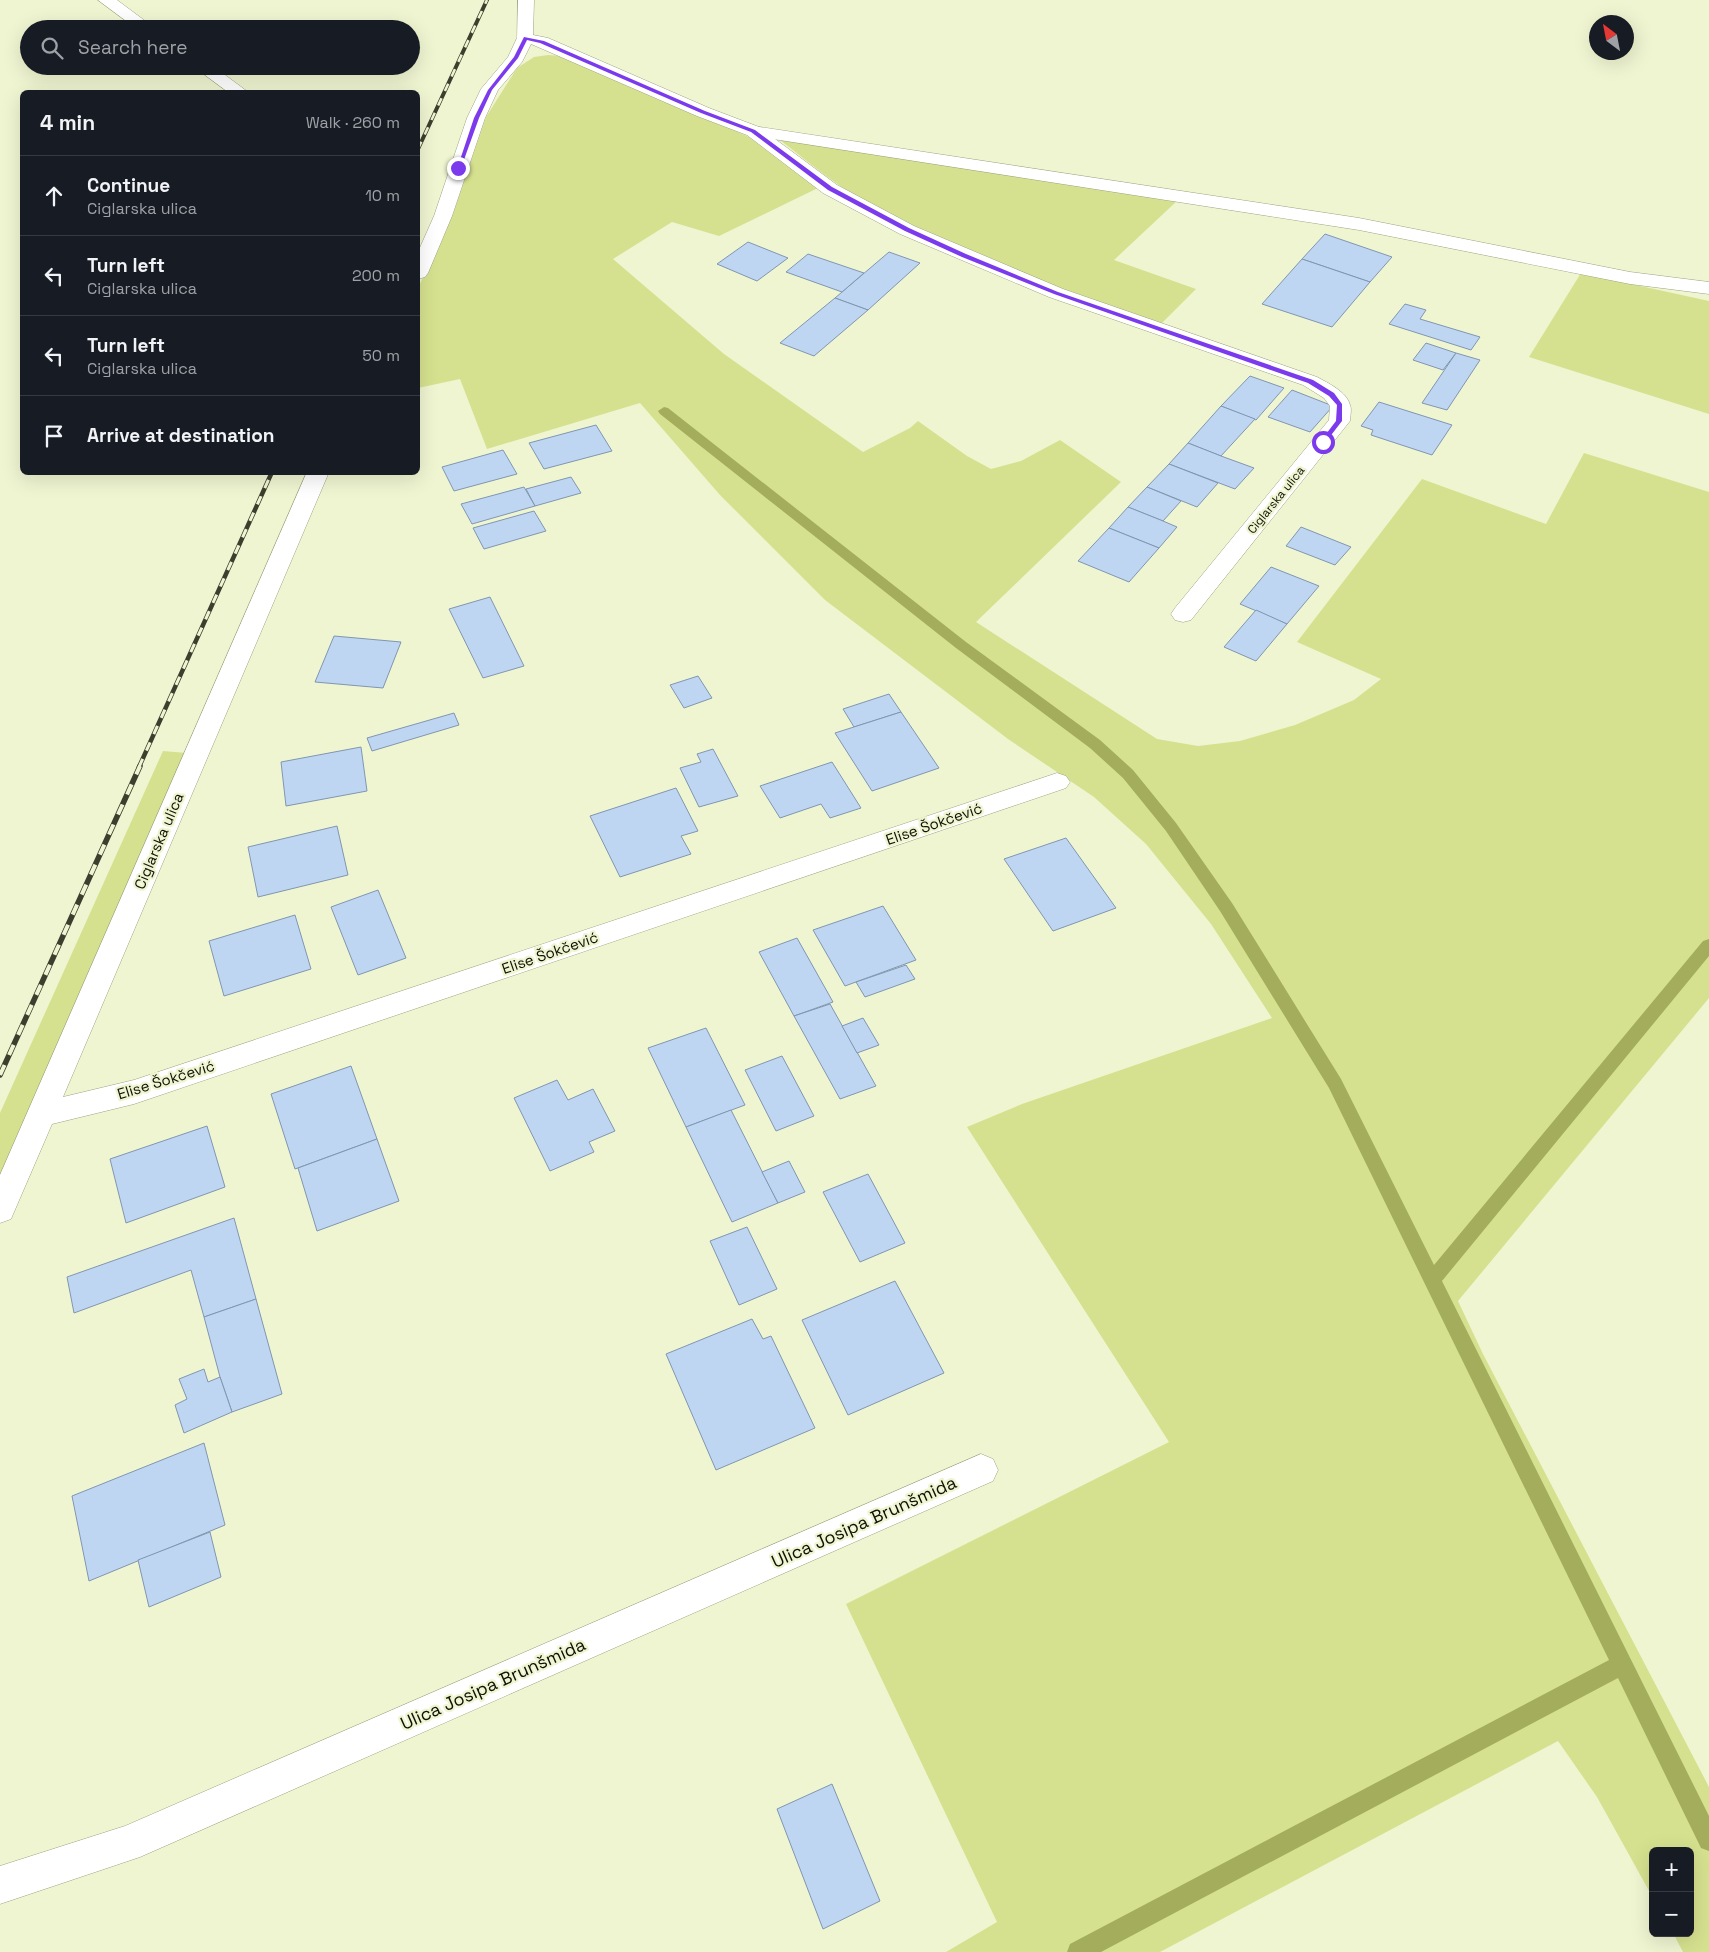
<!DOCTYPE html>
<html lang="en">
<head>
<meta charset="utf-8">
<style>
	:root { --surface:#171b24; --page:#242831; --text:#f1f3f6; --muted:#9ea1a6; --line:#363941 }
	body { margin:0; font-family:"Space Grotesk",sans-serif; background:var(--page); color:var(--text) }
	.controls { position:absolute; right:15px; bottom:15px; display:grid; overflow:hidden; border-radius:8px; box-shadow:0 5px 20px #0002 }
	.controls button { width:45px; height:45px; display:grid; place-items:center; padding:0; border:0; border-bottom:1px solid var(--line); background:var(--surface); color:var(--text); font:25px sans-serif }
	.compass { position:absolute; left:1589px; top:15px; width:45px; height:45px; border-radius:50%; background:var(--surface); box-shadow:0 5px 20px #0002; rotate:328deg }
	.stop { position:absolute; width:15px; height:15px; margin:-11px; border:4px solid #7c3aed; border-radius:50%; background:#fff }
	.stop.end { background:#7c3aed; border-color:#fff; box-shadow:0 1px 5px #0008 }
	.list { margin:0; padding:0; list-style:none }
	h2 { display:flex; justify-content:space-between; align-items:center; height:65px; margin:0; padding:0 20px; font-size:21px }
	h2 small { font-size:16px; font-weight:400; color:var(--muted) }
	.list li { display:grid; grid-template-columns:32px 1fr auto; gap:15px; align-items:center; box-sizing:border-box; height:80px; padding:0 20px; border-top:1px solid var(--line) }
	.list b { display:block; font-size:19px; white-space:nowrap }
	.list p { margin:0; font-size:16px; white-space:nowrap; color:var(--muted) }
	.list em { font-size:16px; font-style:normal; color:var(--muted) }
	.icon { flex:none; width:28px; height:28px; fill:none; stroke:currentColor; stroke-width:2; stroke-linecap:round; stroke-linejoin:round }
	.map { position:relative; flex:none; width:1709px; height:1952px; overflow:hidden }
	.search { position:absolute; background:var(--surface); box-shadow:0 5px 20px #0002; left:20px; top:20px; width:400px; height:55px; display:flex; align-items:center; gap:12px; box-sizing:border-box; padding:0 18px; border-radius:28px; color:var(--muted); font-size:19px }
	.panel { position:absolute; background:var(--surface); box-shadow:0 5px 20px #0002; left:20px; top:90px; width:400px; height:385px; border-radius:8px }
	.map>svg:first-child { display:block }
	.green { fill:#d6e18f }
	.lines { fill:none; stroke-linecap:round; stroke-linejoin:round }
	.stream { fill:#a3ad5b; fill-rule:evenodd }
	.building { fill:#bed6f2; stroke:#8096b1 }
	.lane-casing { stroke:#9da381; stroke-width:1 }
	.street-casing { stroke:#9da381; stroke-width:1 }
	.lane { fill:#fff; fill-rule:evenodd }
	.street { fill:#fff; fill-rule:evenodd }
	.rail-far2-casing { stroke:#3c3f2e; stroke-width:4 }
	.rail-far1-casing { stroke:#3c3f2e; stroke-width:4.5 }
	.rail-casing { stroke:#3c3f2e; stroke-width:5.5 }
	.rail-far2 { stroke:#eff5d1; stroke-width:2.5; stroke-dasharray:8; stroke-linecap:butt }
	.rail-far1 { stroke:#eff5d1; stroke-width:3; stroke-dasharray:9; stroke-linecap:butt }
	.rail { stroke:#eff5d1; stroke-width:4; stroke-dasharray:11; stroke-linecap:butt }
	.route { fill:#7c3aed }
	.labels { text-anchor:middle; stroke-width:4.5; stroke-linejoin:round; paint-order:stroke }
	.far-street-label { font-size:12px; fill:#0f1105; stroke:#eff5d1 }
	.street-label { font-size:15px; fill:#0f1105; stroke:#eff5d1 }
	.near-street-label { font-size:18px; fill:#0f1105; stroke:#eff5d1 }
</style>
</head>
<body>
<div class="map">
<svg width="1709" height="1952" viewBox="0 0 1709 1952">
	<rect width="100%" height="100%" fill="#eff5d1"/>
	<!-- green -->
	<g class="green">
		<path d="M548 55 562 56 747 136 769 148 820 187 719 236 672 222 613 259 724 354 863 452 910 428 918 421 967 456 991 469 1021 461 1060 440 1121 482 976 622 1157 739 1198 746 1240 741 1295 725 1354 700 1381 679 1297 642 1422 479 1546 524 1584 453 1709 492V998L1458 1301 1483 1354 1709 1787V1952H1683L1673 1933H1690V1851H1653V1898L1597 1797 1558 1741 1160 1952H946L997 1922 846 1604 1169 1442 967 1127 1022 1104 1272 1018 1211 924 1146 844 1094 797 1008 739 825 600 720 495 640 403 487 449 460 379 418 388V288L453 214 486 117 517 68 534 57Z"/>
		<path d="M781 139 1177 201 1114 260 1196 289 1160 325C1062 290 963 255 871 205 839 188 810 163 781 141Z"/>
		<path d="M1581 273 1709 301V414L1529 357Z"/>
		<path d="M163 751 187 753 0 1180V1113Z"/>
	</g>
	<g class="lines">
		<!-- stream -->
		<path class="stream" d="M664 407 668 408 966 642 1100 740 1133 770 1176 823 1232 903 1341 1079 1434 1265 1703 941 1709 939V956L1442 1281 1709 1816V1851L1701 1848 1618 1678 1101 1952H1067L1070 1944 1609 1660 1329 1088 1220 911 1166 831 1123 778 1090 748 956 648 660 414 658 411Z"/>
	</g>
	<!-- building -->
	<g class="building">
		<path d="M1325 234 1392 257 1370 282 1302 259Z"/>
		<path d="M748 242 788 258 757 281 717 264Z"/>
		<path d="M889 252 920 263 868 310 835 298Z"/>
		<path d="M808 254 864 273 842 292 786 272Z"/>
		<path d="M1302 259 1370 282 1332 327 1262 304Z"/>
		<path d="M835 298 868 310 814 356 780 343Z"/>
		<path d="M1405 304 1426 310 1420 319 1480 337 1471 350 1389 324Z"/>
		<path d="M1426 343 1456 353 1443 370 1413 360Z"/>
		<path d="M1456 353 1480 360 1447 410 1422 403Z"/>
		<path d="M1250 376 1284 388 1256 420 1221 406Z"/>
		<path d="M1292 390 1333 406 1310 432 1268 417Z"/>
		<path d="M1379 402 1452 425 1432 455 1371 435 1373 430 1361 426Z"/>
		<path d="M1221 406 1255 419 1221 456 1188 443Z"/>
		<path d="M596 425 612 451 544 469 529 443Z"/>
		<path d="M1188 443 1221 456 1254 468 1235 489 1169 464Z"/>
		<path d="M503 450 517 474 454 491 442 467Z"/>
		<path d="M1169 464 1218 483 1197 507 1147 487Z"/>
		<path d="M571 477 581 493 535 506 526 489Z"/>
		<path d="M524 487 535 506 472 524 461 504Z"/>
		<path d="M1147 487 1181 501 1163 521 1128 507Z"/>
		<path d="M1128 507 1163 521 1177 527 1159 548 1109 528Z"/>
		<path d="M534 511 546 531 484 549 473 528Z"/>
		<path d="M1301 527 1351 547 1335 565 1286 546Z"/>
		<path d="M1109 528 1159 548 1129 582 1078 561Z"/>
		<path d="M1271 567 1319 586 1287 624 1240 604Z"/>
		<path d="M490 597 524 666 483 678 449 609Z"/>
		<path d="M1256 610 1287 624 1256 661 1224 647Z"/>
		<path d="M334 636 401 642 383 688 315 682Z"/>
		<path d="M698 676 712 698 684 708 670 685Z"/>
		<path d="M889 694 901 712 854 727 843 709Z"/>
		<path d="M901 712 939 768 872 791 835 733Z"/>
		<path d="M454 713 459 725 372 751 367 738Z"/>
		<path d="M361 747 367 791 286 806 281 762Z"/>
		<path d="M713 749 738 796 699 807 680 768 701 762 697 754Z"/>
		<path d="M832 762 861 808 830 818 821 804 780 818 760 786Z"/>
		<path d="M676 788 698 831 681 836 691 854 620 877 590 816Z"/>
		<path d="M337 826 348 875 258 897 248 847Z"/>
		<path d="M1066 838 1116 908 1053 931 1004 859Z"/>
		<path d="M378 890 406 958 358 975 331 907Z"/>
		<path d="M883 906 916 960 845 986 813 930Z"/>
		<path d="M295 915 311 969 224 996 209 941Z"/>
		<path d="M797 938 833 1002 794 1016 759 952Z"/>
		<path d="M906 965 915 979 865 997 856 982Z"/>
		<path d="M830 1004 876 1086 840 1099 794 1016Z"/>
		<path d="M863 1018 879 1045 857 1053 842 1026Z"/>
		<path d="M706 1028 745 1105 686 1127 648 1048Z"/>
		<path d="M782 1056 814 1116 776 1131 745 1070Z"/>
		<path d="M351 1066 377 1139 295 1169 271 1094Z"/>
		<path d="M557 1080 568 1100 593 1089 615 1131 589 1142 594 1152 550 1171 514 1098Z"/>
		<path d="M731 1110 778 1203 732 1222 686 1127Z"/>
		<path d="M207 1126 225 1187 126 1223 110 1159Z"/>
		<path d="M377 1139 399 1201 317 1231 298 1168Z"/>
		<path d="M789 1161 805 1192 778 1203 762 1172Z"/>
		<path d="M868 1174 905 1243 860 1262 823 1192Z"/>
		<path d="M234 1218 256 1299 204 1317 191 1270 74 1313 67 1277Z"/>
		<path d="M747 1227 777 1289 739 1305 710 1241Z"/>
		<path d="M895 1281 944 1373 848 1415 802 1320Z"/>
		<path d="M256 1299 282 1394 232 1412 220 1377 204 1317Z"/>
		<path d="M752 1319 763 1339 771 1336 815 1428 716 1470 666 1354Z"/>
		<path d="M204 1369 208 1382 220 1377 232 1412 184 1433 175 1405 187 1399 179 1379Z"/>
		<path d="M204 1443 225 1525 89 1581 72 1496Z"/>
		<path d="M210 1532 221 1577 149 1607 138 1560Z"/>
		<path d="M832 1784 880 1901 823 1929 777 1809Z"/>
	</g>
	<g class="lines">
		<defs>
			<path id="lane" d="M753 126 1359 218 1630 272 1709 282V294L1630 284 1359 230 747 135 744 131 747 127Z"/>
			<g id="street">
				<path d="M98 0H117L156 29H137Z"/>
				<path d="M518 0H534L533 35 548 38 709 108 759 127 837 185 914 226 1063 289 1317 377C1328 383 1347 392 1350 405 1352 409 1350 417 1350 421L1191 620 1183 622 1175 620 1171 614 1175 608 1329 420 1330 406 1324 398 1303 385 1049 297 900 234 823 193 747 135 697 116 531 44 522 62 498 90 485 118 452 216 428 273 425 277 418 279V252L434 216 467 118 481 89 508 57 517 38Z"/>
				<path d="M193 66H213L248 92H228Z"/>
				<path d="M307 472H329L63 1097 134 1080 1048 776 1057 773 1066 776 1070 782 1066 788 134 1104 52 1124 11 1219 0 1223V1175Z"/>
				<path d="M981 1454 993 1459 998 1470 993 1481 140 1857 0 1904V1866L125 1826Z"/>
			</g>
		</defs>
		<!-- lane casing -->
		<use href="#lane" class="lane-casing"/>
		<!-- street casing -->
		<use href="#street" class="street-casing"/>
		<!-- lane -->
		<use href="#lane" class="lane"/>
		<!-- street -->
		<use href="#street" class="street"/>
		<defs>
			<path id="rail-far2" d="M418 149 487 0"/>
			<path id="rail-far1" d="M139 767 272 472"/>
			<path id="rail" d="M0 1075 140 766"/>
		</defs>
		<!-- rail-far2 casing -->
		<use href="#rail-far2" class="rail-far2-casing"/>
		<!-- rail-far1 casing -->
		<use href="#rail-far1" class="rail-far1-casing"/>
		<!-- rail casing -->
		<use href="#rail" class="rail-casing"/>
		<!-- rail-far2 -->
		<use href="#rail-far2" class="rail-far2"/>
		<!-- rail-far1 -->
		<use href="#rail-far1" class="rail-far1"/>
		<!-- rail -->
		<use href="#rail" class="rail"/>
	</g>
	<!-- route -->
	<path class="route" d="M524 37 544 41 705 111 755 130 832 187 909 228 966 254 1058 292 1313 380 1334 393 1342 404V421L1325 443H1321L1320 442 1336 421 1337 405 1329 396 1308 383 1054 294 962 257 905 231 828 190 751 132 701 113 540 43 527 40 518 58 492 90 479 118 461 168 457 169 474 118 488 90 514 57Z"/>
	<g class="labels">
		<!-- far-street labels -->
		<g class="far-street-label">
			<text transform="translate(1276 500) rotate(-51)" y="4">Ciglarska ulica</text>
		</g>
		<!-- street labels -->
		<g class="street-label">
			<text transform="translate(934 824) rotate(-19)" y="5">Elise Šokčević</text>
			<text transform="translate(159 841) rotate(-67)" y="5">Ciglarska ulica</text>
			<text transform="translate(550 953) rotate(-19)" y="5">Elise Šokčević</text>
			<text transform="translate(166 1080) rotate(-17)" y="5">Elise Šokčević</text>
		</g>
		<!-- near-street labels -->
		<g class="near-street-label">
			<text transform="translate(864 1522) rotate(-24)" y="6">Ulica Josipa Brunšmida</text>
			<text transform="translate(493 1684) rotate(-24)" y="6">Ulica Josipa Brunšmida</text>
		</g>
	</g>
</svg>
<div class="controls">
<button>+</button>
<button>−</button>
</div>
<svg class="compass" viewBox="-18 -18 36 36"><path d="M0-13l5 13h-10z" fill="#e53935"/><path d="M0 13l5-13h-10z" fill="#9ea1a6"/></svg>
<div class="stop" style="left:1323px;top:442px"></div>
<div class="stop end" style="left:458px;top:168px"></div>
<div class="search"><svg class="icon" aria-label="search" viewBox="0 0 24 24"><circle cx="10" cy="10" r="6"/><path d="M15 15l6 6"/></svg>Search here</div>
<section class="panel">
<h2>4 min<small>Walk · 260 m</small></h2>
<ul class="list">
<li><svg class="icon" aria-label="ahead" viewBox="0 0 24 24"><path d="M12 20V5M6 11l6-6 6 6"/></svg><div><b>Continue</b><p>Ciglarska ulica</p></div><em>10 m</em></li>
<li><svg class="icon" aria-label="left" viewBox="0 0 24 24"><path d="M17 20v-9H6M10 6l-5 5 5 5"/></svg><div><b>Turn left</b><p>Ciglarska ulica</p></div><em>200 m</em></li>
<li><svg class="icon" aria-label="left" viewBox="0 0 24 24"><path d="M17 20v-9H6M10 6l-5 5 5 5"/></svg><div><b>Turn left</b><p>Ciglarska ulica</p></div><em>50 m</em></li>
<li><svg class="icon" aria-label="arrive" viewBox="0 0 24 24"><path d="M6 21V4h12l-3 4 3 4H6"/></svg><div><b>Arrive at destination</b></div></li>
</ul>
</section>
</div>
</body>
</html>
